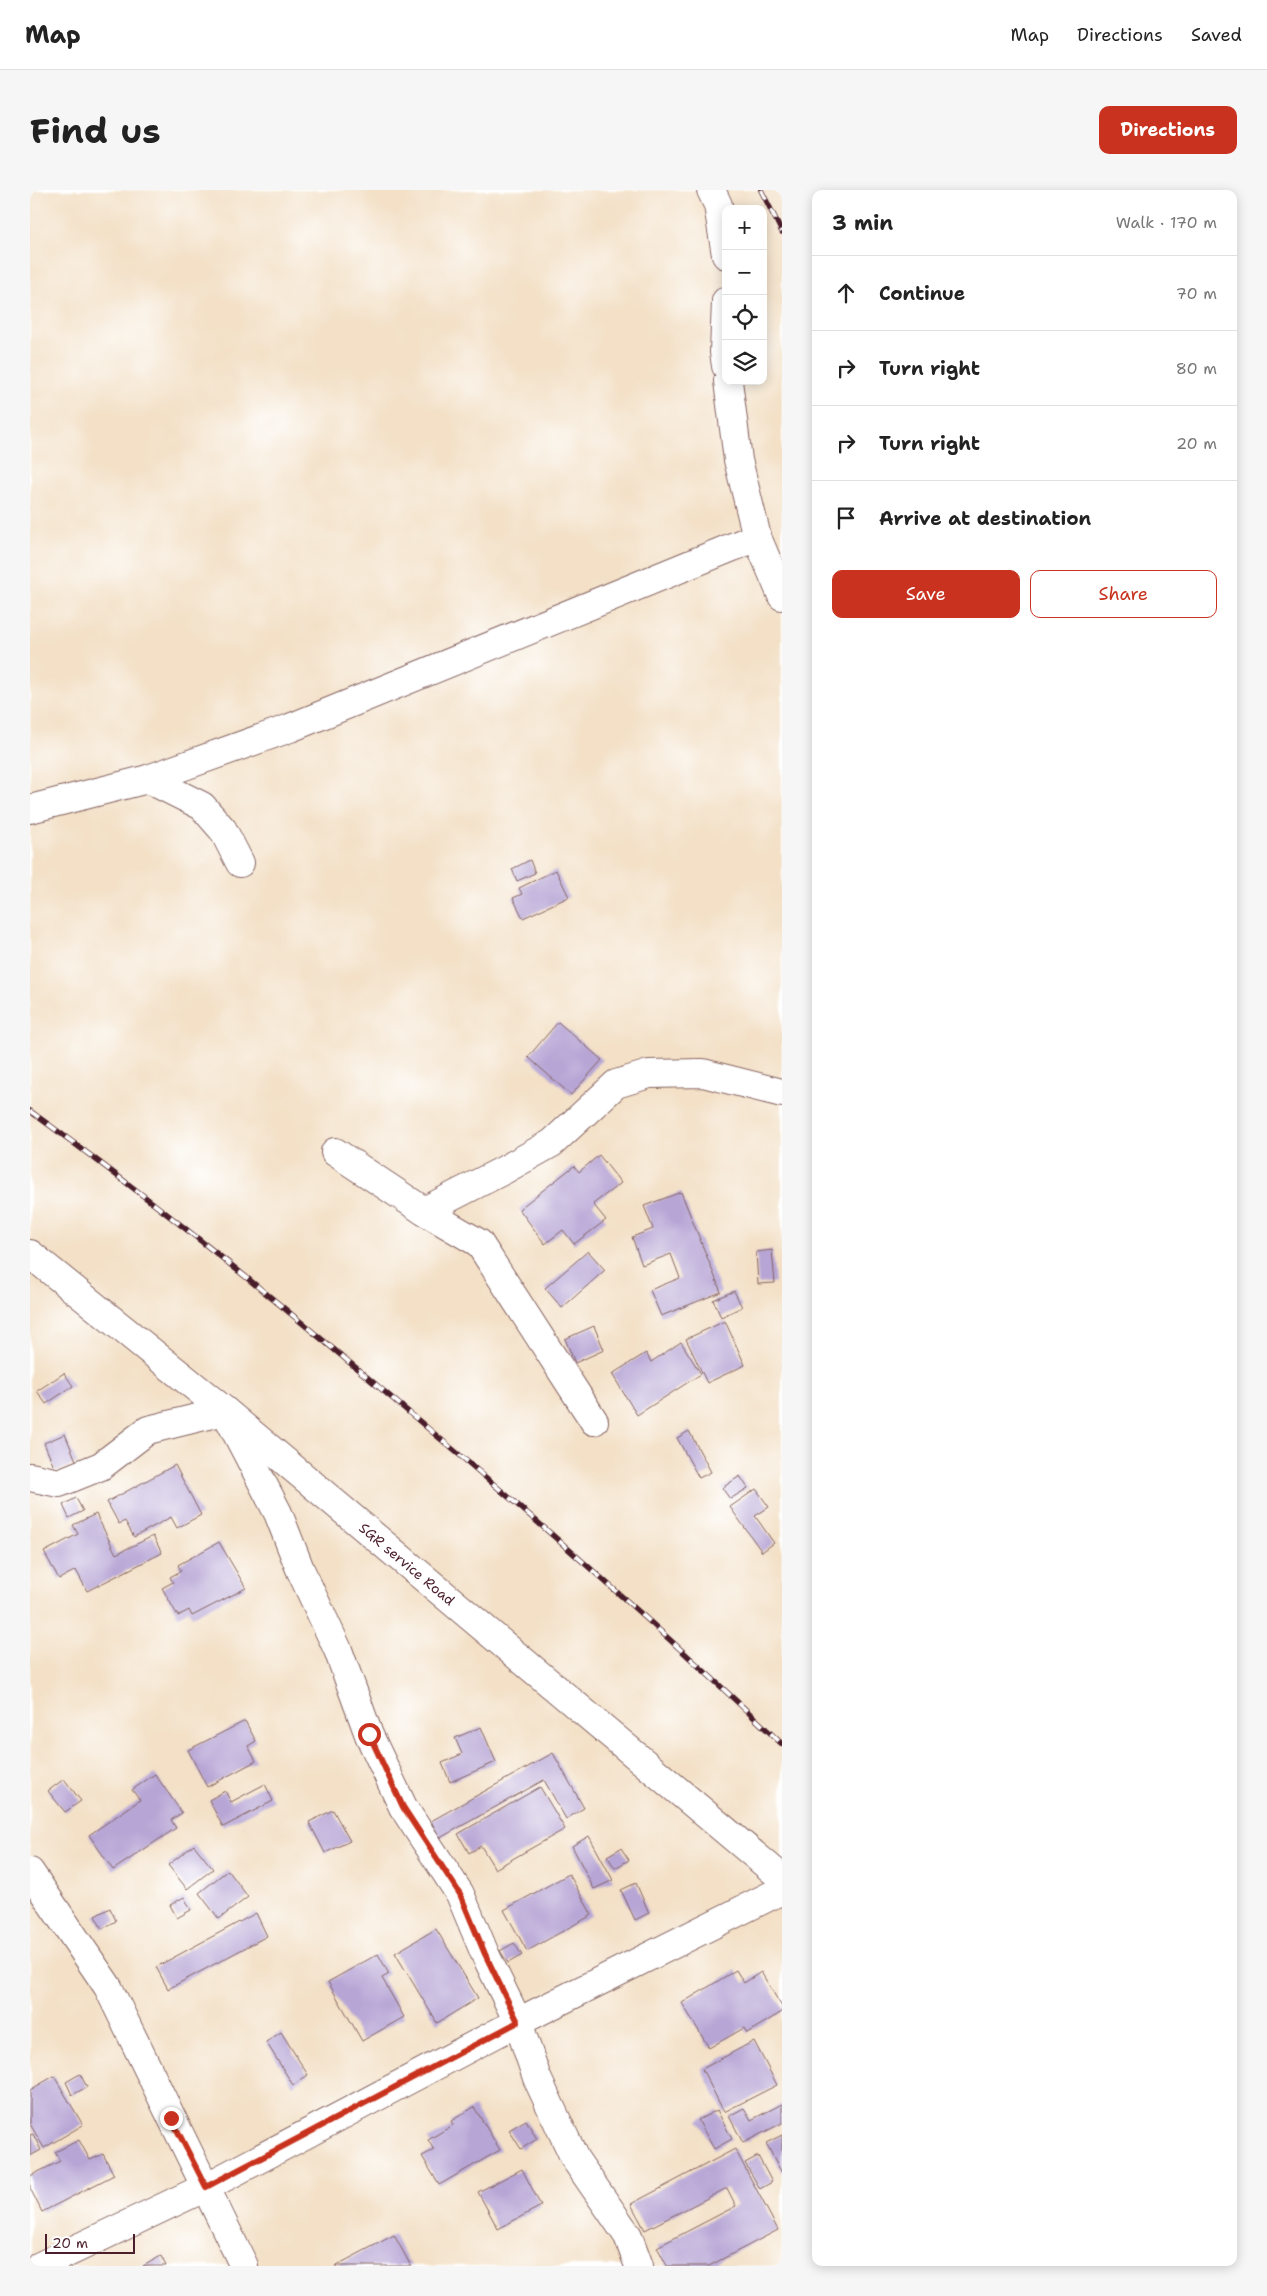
<!DOCTYPE html>
<html lang="en">
<head>
<meta charset="utf-8">
<style>
	:root { --surface:#fff; --page:#f6f6f6; --text:#222; --muted:#767676; --line:#e0e0e0; --accent:#c8321e }
	body { margin:0; font-family:"Shantell Sans",sans-serif; background:var(--page); color:var(--text) }
	.controls { position:absolute; right:15px; top:15px; display:grid; overflow:hidden; border-radius:10px; box-shadow:0 2px 12px #0003 }
	.controls button { width:45px; height:45px; display:grid; place-items:center; padding:0; border:0; border-bottom:1px solid var(--line); background:var(--surface); color:var(--text); font:25px sans-serif }
	.scale { position:absolute; left:15px; bottom:12px; width:90px; box-sizing:border-box; padding-left:5px; border:2px solid #4a1f2b; border-top:0; font-size:14px; line-height:18px; white-space:nowrap; color:#4a1f2b; -webkit-text-stroke:4px #fff; paint-order:stroke }
	.stop { position:absolute; width:15px; height:15px; margin:-11px; border:4px solid #c8321e; border-radius:50%; background:#fff }
	.stop.end { background:#c8321e; border-color:#fff; box-shadow:0 1px 5px #0008 }
	.list { margin:0; padding:0; list-style:none }
	h2 { display:flex; justify-content:space-between; align-items:center; height:65px; margin:0; padding:0 20px; font-size:21px }
	h2 small { font-size:16px; font-weight:400; color:var(--muted) }
	.list li { display:grid; grid-template-columns:32px 1fr auto; gap:15px; align-items:center; box-sizing:border-box; height:75px; padding:0 20px; border-top:1px solid var(--line) }
	.list b { display:block; font-size:19px; white-space:nowrap }
	.list em { font-size:16px; font-style:normal; color:var(--muted) }
	.actions { display:flex; gap:10px; padding:15px 20px }
	.actions a { flex:1; padding:11px 0; border:1px solid var(--accent); border-radius:10px; text-align:center; font-size:18px; color:var(--accent) }
	.actions .main { background:var(--accent); color:#fff }
	.icon { flex:none; width:28px; height:28px; fill:none; stroke:currentColor; stroke-width:2; stroke-linecap:round; stroke-linejoin:round }
	.map { position:relative; flex:none; width:752px; height:2076px; overflow:hidden; border-radius:10px }
	header { display:flex; align-items:center; gap:30px; box-sizing:border-box; height:70px; padding:0 25px; background:var(--surface); border-bottom:1px solid var(--line) }
	header strong { font-size:24px }
	nav { display:flex; gap:28px; margin-inline-start:auto; font-size:18px }
	.intro { display:flex; align-items:center; justify-content:space-between; box-sizing:border-box; height:120px; padding:0 30px }
	h1 { margin:0; font-size:35px }
	.button { padding:12px 22px; border-radius:10px; background:var(--accent); color:#fff; font-size:18px; font-weight:700 }
	main { display:flex; gap:30px; padding:0 30px }
	aside { flex:1; background:var(--surface); border-radius:10px; box-shadow:0 2px 12px #0003 }
	.map>svg:first-child { display:block }
	.building { fill:#b7a6d5 }
	.lines { fill:none; stroke-linecap:round; stroke-linejoin:round }
	.minor-casing { stroke:#856361; stroke-width:30 }
	.minor { stroke:#fff; stroke-width:28 }
	.rail-casing { stroke:#4a1f2b; stroke-width:5.5 }
	.rail { stroke:#fff; stroke-width:4; stroke-dasharray:11; stroke-linecap:butt }
	.route { stroke:#c8321e; stroke-width:6 }
	.labels { text-anchor:middle; stroke-width:5; stroke-linejoin:round; paint-order:stroke }
	.street-label { font-size:14px; fill:#4a1f2b; stroke:#fff }
</style>
</head>
<body>
<header>
<strong>Map</strong>
<nav><a>Map</a><a>Directions</a><a>Saved</a></nav>
</header>
<div class="intro"><h1>Find us</h1><a class="button">Directions</a></div>
<main>
<div class="map">
<svg width="752" height="2076" viewBox="0 0 752 2076">
	<rect width="100%" height="100%" fill="#fff"/>
	<filter id="ink" filterUnits="userSpaceOnUse"><feTurbulence type="fractalNoise" baseFrequency=".02" numOctaves="2"/><feDisplacementMap in="SourceGraphic" scale="10" xChannelSelector="R" yChannelSelector="G"/><feConvolveMatrix kernelMatrix="1 2 1 2 8 2 1 2 1" color-interpolation-filters="sRGB"/></filter>
	<filter id="wash" filterUnits="userSpaceOnUse"><feTurbulence type="fractalNoise" baseFrequency=".0096" numOctaves="4" result="noise"/><feDisplacementMap in="SourceGraphic" scale="20" xChannelSelector="R" yChannelSelector="G"/><feGaussianBlur stdDeviation="1.12" result="paint"/><feColorMatrix in="noise" values="0 0 0 0 0 0 0 0 0 0 0 0 0 0 0 0 0 1.4 0 .05"/><feComposite in="paint" operator="in"/></filter>
	<g filter="url(#wash)">
		<rect width="100%" height="100%" fill="#f3e0c6"/>
		<g id="blocks">
			<!-- building -->
			<g class="building">
				<path d="M500 670 505 683 487 691 482 679Z"/>
				<path d="M526 680 539 707 493 728 483 708 492 704 489 698Z"/>
				<path d="M528 832 572 870 541 905 498 867Z"/>
				<path d="M569 965 591 993 563 1014 576 1030 544 1054 533 1040 515 1054 489 1019 544 976 549 982Z"/>
				<path d="M651 1002 691 1102 631 1126 620 1100 650 1088 641 1064 612 1075 602 1047 623 1039 614 1016Z"/>
				<path d="M742 1060 745 1093 728 1094 726 1062Z"/>
				<path d="M558 1061 575 1080 532 1118 515 1098Z"/>
				<path d="M704 1101 712 1117 691 1127 683 1110Z"/>
				<path d="M695 1131 715 1175 677 1193 656 1149Z"/>
				<path d="M564 1136 574 1160 545 1173 535 1149Z"/>
				<path d="M651 1152 671 1184 607 1225 582 1184 616 1163 621 1172Z"/>
				<path d="M34 1183 43 1196 16 1214 7 1201Z"/>
				<path d="M659 1241 681 1282 669 1288 647 1248Z"/>
				<path d="M35 1244 47 1273 26 1282 14 1253Z"/>
				<path d="M145 1275 171 1325 147 1338 141 1327 104 1347 95 1331 89 1334 77 1312Z"/>
				<path d="M710 1286 718 1298 700 1309 692 1298Z"/>
				<path d="M726 1299 739 1317 725 1326 744 1353 732 1362 700 1317Z"/>
				<path d="M46 1308 53 1321 39 1328 33 1315Z"/>
				<path d="M66 1324 86 1364 123 1346 132 1363 57 1401 46 1380 29 1389 14 1362 48 1344 43 1335Z"/>
				<path d="M189 1352 216 1398 162 1426 159 1420 148 1426 132 1398 143 1392 140 1387 151 1381 148 1375Z"/>
				<path d="M215 1531 226 1551 218 1556 226 1571 177 1597 158 1560Z"/>
				<path d="M451 1537 466 1572 420 1592 412 1573 432 1564 425 1548Z"/>
				<path d="M523 1563 554 1618 536 1629 514 1590 410 1648 401 1631Z"/>
				<path d="M125 1584 152 1623 141 1630 146 1638 83 1680 59 1645 110 1610 102 1600Z"/>
				<path d="M34 1589 51 1611 35 1622 18 1601Z"/>
				<path d="M235 1594 243 1611 193 1637 179 1610 195 1601 201 1612Z"/>
				<path d="M510 1597 535 1639 465 1679 451 1656 439 1663 428 1644Z"/>
				<path d="M303 1620 320 1651 295 1663 279 1632Z"/>
				<path d="M559 1646 583 1690 564 1699 542 1656Z"/>
				<path d="M164 1655 183 1679 157 1699 138 1675Z"/>
				<path d="M591 1658 599 1670 585 1678 577 1666Z"/>
				<path d="M198 1680 218 1707 189 1729 169 1703Z"/>
				<path d="M539 1684 562 1725 497 1761 474 1720Z"/>
				<path d="M606 1693 619 1723 605 1730 591 1700Z"/>
				<path d="M154 1707 161 1720 147 1728 140 1715Z"/>
				<path d="M80 1718 86 1731 72 1739 65 1726Z"/>
				<path d="M226 1723 237 1746 138 1799 126 1777Z"/>
				<path d="M406 1739 448 1808 407 1833 365 1763Z"/>
				<path d="M484 1753 492 1765 478 1773 470 1761Z"/>
				<path d="M348 1764 359 1784 352 1788 374 1827 332 1851 298 1792Z"/>
				<path d="M706 1780 714 1793 731 1782 752 1817V1822L717 1843 714 1838 679 1858 652 1813Z"/>
				<path d="M251 1842 278 1885 263 1895 236 1852Z"/>
				<path d="M724 1851 747 1895 694 1922 672 1879Z"/>
				<path d="M50 1884 57 1897 42 1905 36 1892Z"/>
				<path d="M24 1886 53 1935 14 1958 0 1934V1900Z"/>
				<path d="M752 1914V1933L713 1953 699 1926 714 1918 721 1930Z"/>
				<path d="M444 1917 470 1960 409 1995 392 1966 404 1960 398 1950 423 1935 421 1931Z"/>
				<path d="M687 1920 702 1949 684 1959 668 1930Z"/>
				<path d="M496 1930 507 1949 491 1959 479 1940Z"/>
				<path d="M3 1944 11 1960 0 1966V1945Z"/>
				<path d="M752 1945V1983L736 1953Z"/>
				<path d="M49 1950 60 1970 73 1964 84 1985 12 2022 0 1998V1986L30 1971 25 1962Z"/>
				<path d="M705 1959 748 2040 679 2076H637L627 2057 706 2016 697 1998 615 2040 601 2014Z"/>
				<path d="M728 1966 742 1992 730 1999 715 1973Z"/>
				<path d="M492 1979 511 2016 468 2039 448 2002Z"/>
				<path d="M364 2045 381 2076H305Z"/>
				<path d="M131 2066 136 2076H113Z"/>
			</g>
		</g>
	</g>
	<g filter="url(#ink)">
		<use href="#blocks" fill-opacity="0" stroke="#856361" stroke-width="1"/>
		<g class="lines">
			<defs>
				<g id="minor">
					<path d="M681 0 688 15 696 65"/>
					<path d="M696 111 694 162 696 176"/>
					<path d="M698 191 708 270 727 347 752 406"/>
					<path d="M118 589 172 616 193 640 210 673"/>
					<path d="M0 619 118 589 260 538 727 347"/>
					<path d="M305 962 394 1021 449 1053 564 1231"/>
					<path d="M394 1021 474 980 522 953 586 894 619 884 673 883 752 903"/>
					<path d="M0 1064 195 1221 752 1688"/>
					<path d="M0 1287 29 1293 71 1276 118 1240 195 1221 248 1323 270 1379 308 1460 339 1545 373 1617 430 1704 455 1764 488 1832 507 1888 545 1969 598 2046 609 2076"/>
					<path d="M0 1682 78 1797 214 2076"/>
					<path d="M10 2076 176 1997 488 1832 752 1700"/>
				</g>
			</defs>
			<!-- minor casing -->
			<use href="#minor" class="minor-casing"/>
			<!-- minor -->
			<use href="#minor" class="minor"/>
			<defs>
				<g id="rail">
					<path d="M731 0 752 42"/>
					<path d="M0 921C129 1014 253 1116 375 1219 504 1327 630 1438 752 1554"/>
				</g>
			</defs>
			<!-- rail casing -->
			<use href="#rail" class="rail-casing"/>
			<!-- rail -->
			<use href="#rail" class="rail"/>
		</g>
	</g>
	<g class="lines" filter="url(#ink)">
		<!-- route -->
		<path class="route" d="M141 1928 176 1997 488 1832 455 1764 430 1704 373 1617 339 1544"/>
	</g>
	<g class="labels">
		<!-- street labels -->
		<g class="street-label">
			<text transform="translate(377 1374) rotate(40)" y="5">SGR service Road</text>
		</g>
	</g>
</svg>
<div class="controls">
<button>+</button>
<button>−</button>
<button><svg class="icon" aria-label="locate" viewBox="0 0 24 24"><circle cx="12" cy="12" r="6"/><path d="M12 2v4M12 18v4M2 12h4M18 12h4"/></svg></button>
<button><svg class="icon" aria-label="layers" viewBox="0 0 24 24"><path d="M12 4l9 5-9 5-9-5zM3 14l9 5 9-5"/></svg></button>
</div>
<div class="scale">20 m</div>
<div class="stop" style="left:339px;top:1544px"></div>
<div class="stop end" style="left:141px;top:1928px"></div>
</div>
<aside>
<h2>3 min<small>Walk · 170 m</small></h2>
<ul class="list">
<li><svg class="icon" aria-label="ahead" viewBox="0 0 24 24"><path d="M12 20V5M6 11l6-6 6 6"/></svg><div><b>Continue</b></div><em>70 m</em></li>
<li><svg class="icon" aria-label="right" viewBox="0 0 24 24"><path d="M7 20v-9h11M14 6l5 5-5 5"/></svg><div><b>Turn right</b></div><em>80 m</em></li>
<li><svg class="icon" aria-label="right" viewBox="0 0 24 24"><path d="M7 20v-9h11M14 6l5 5-5 5"/></svg><div><b>Turn right</b></div><em>20 m</em></li>
<li><svg class="icon" aria-label="arrive" viewBox="0 0 24 24"><path d="M6 21V4h12l-3 4 3 4H6"/></svg><div><b>Arrive at destination</b></div></li>
</ul>
<div class="actions"><a class="main">Save</a><a>Share</a></div>
</aside>
</main>
</body>
</html>
